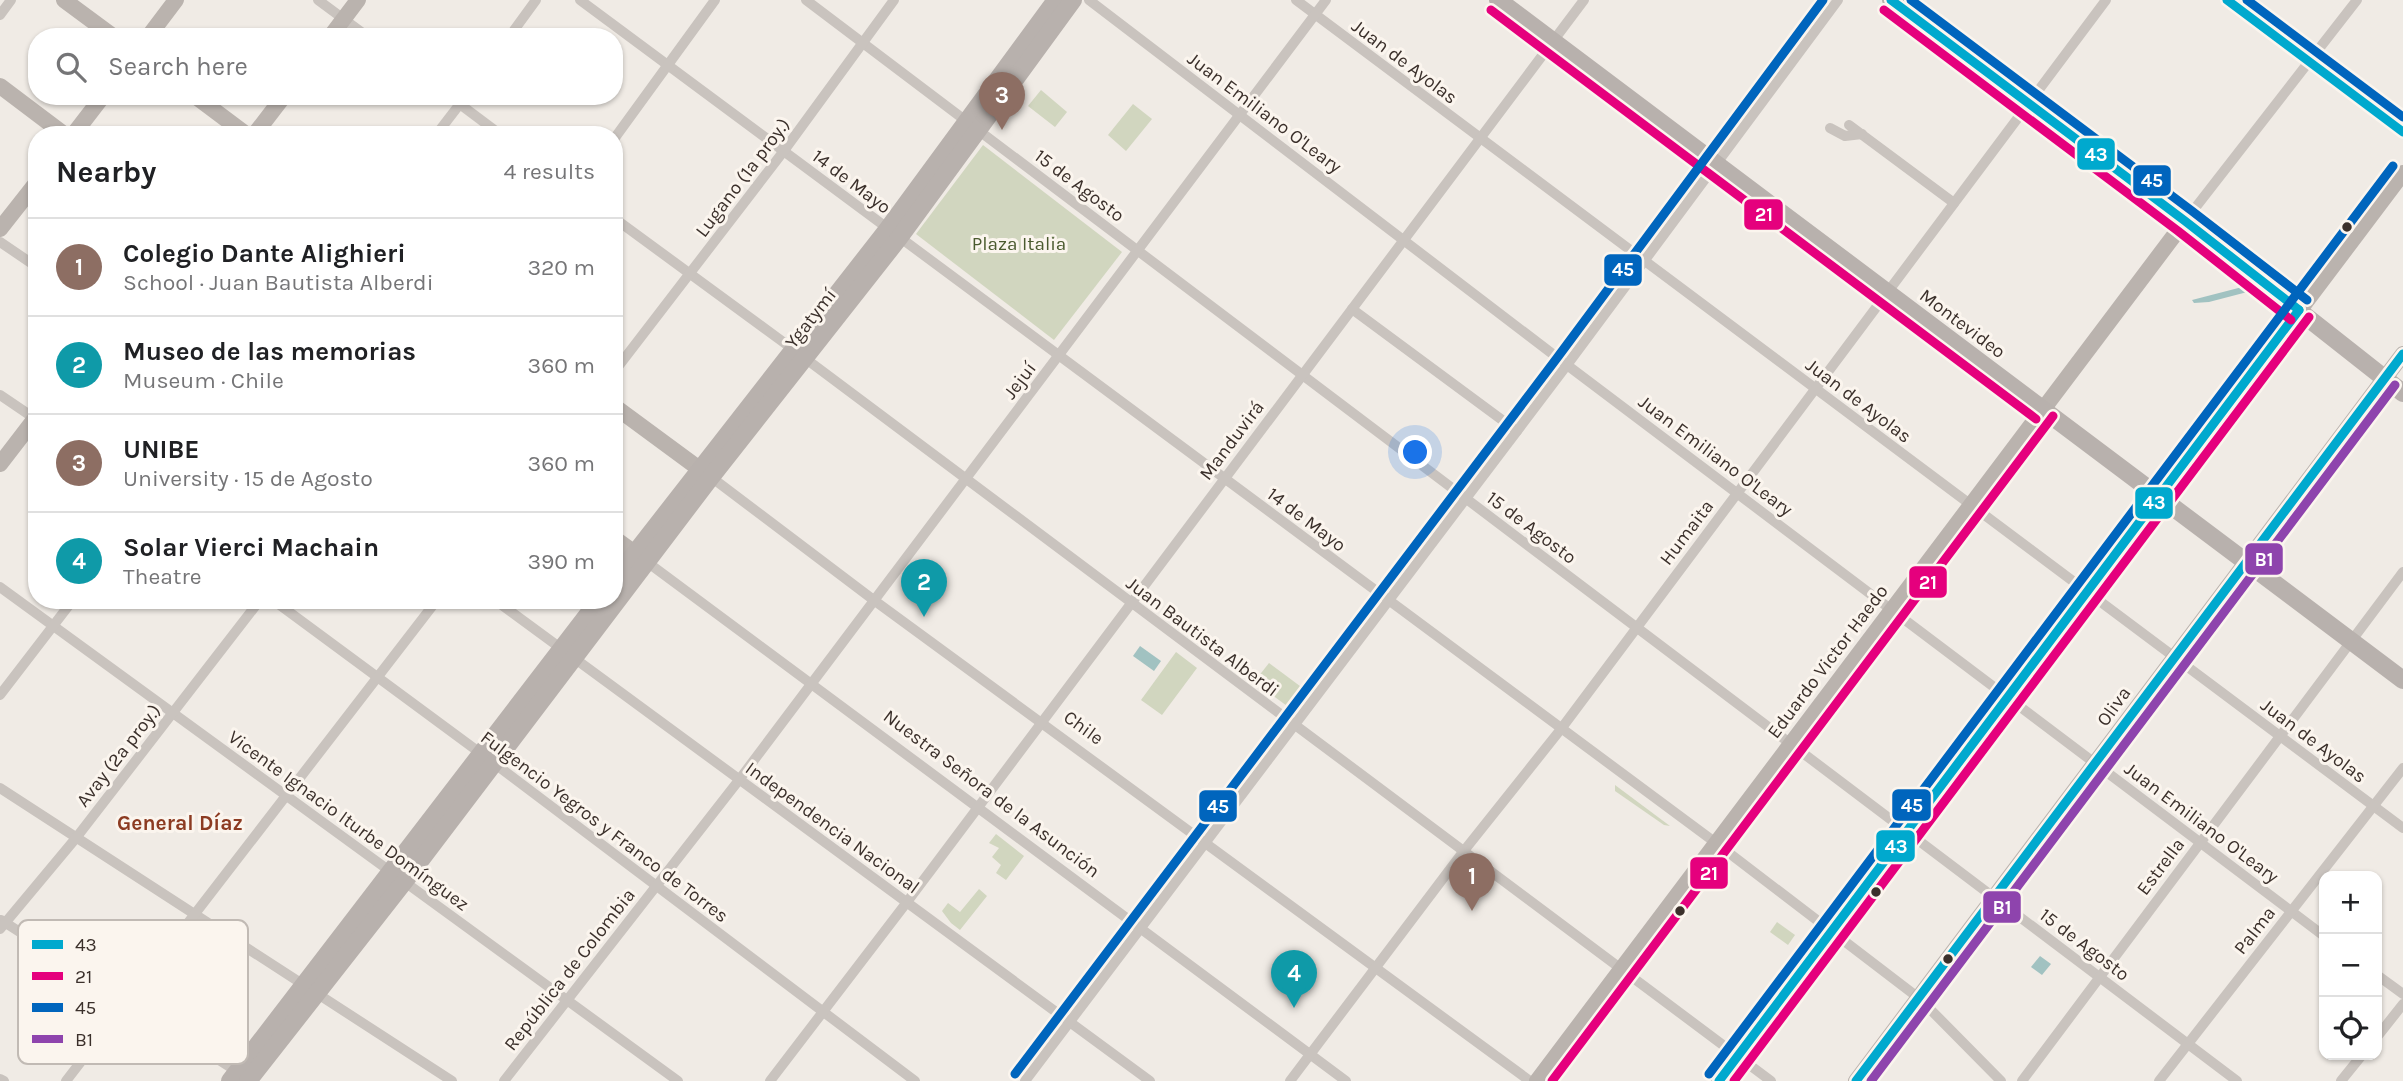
<!DOCTYPE html>
<html lang="en">
<head>
<meta charset="utf-8">
<style>
	:root { --surface:#fff; --page:#f6f6f6; --text:#202124; --muted:#757577; --line:#e0e0e0; --accent:#7a716c }
	body { margin:0; font-family:Karla,sans-serif; background:var(--page); color:var(--text) }
	.controls { position:absolute; right:21px; bottom:21px; display:grid; overflow:hidden; border-radius:14px; box-shadow:0 2px 5px #0004 }
	.controls button { width:63px; height:63px; display:grid; place-items:center; padding:0; border:0; border-bottom:2px solid var(--line); background:var(--surface); color:var(--text); font:35px sans-serif }
	.you { position:absolute; left:1416px; top:453px; width:24px; height:24px; margin:-18px; border:5px solid #fff; border-radius:50%; background:#1a73e8; box-shadow:0 0 0 10px #1a73e833 }
	.badge { display:grid; place-items:center; width:46px; height:46px; border-radius:50%; background:var(--accent); color:#fff; font-size:23px; font-weight:700 }
	.pin { position:absolute; translate:-50% -58px; filter:drop-shadow(0 2px 4px #0008) }
	.pin::after { content:''; position:absolute; top:37px; width:24px; height:21px; background:inherit; clip-path:polygon(0 0,100% 0,50% 100%) }
	.list { margin:0; padding:0; list-style:none }
	h2 { display:flex; justify-content:space-between; align-items:center; height:91px; margin:0; padding:0 28px; font-size:30px }
	h2 small { font-size:23px; font-weight:400; color:var(--muted) }
	.list li { display:grid; grid-template-columns:46px 1fr auto; gap:21px; align-items:center; box-sizing:border-box; height:98px; padding:0 28px; border-top:2px solid var(--line) }
	.list b { display:block; font-size:26px; white-space:nowrap }
	.list p { margin:0; font-size:23px; white-space:nowrap; color:var(--muted) }
	.list em { font-size:23px; font-style:normal; color:var(--muted) }
	.icon { flex:none; width:38px; height:38px; fill:none; stroke:currentColor; stroke-width:2; stroke-linecap:round; stroke-linejoin:round }
	.map { position:relative; flex:none; width:2403px; height:1081px; overflow:hidden }
	.search { position:absolute; background:var(--surface); box-shadow:0 2px 5px #0004; left:28px; top:28px; width:595px; height:77px; display:flex; align-items:center; gap:18px; box-sizing:border-box; padding:0 24px; border-radius:28px; color:var(--muted); font-size:26px }
	.panel { position:absolute; background:var(--surface); box-shadow:0 2px 5px #0004; left:28px; top:126px; width:595px; height:483px; border-radius:28px }
	.map>svg:first-child { display:block }
	.green { fill:#d1d6bf }
	.water { fill:#a1c2c1 }
	.lines { fill:none; stroke-linecap:round; stroke-linejoin:round }
	.street { stroke:#c9c3be; stroke-width:10 }
	.secondary { stroke:#bab3ae; stroke-width:16 }
	.primary { stroke:#b8b1ad; stroke-width:18 }
	.bus-1-casing { stroke:#fbf5ee; stroke-width:14 }
	.bus-2-casing { stroke:#fbf5ee; stroke-width:14 }
	.bus-3-casing { stroke:#fbf5ee; stroke-width:14 }
	.bus-4-casing { stroke:#fbf5ee; stroke-width:14 }
	.bus-1 { stroke:#00a9ce; stroke-width:9 }
	.bus-2 { stroke:#e5007d; stroke-width:9 }
	.bus-3 { stroke:#0065bd; stroke-width:9 }
	.bus-4 { stroke:#8e44ad; stroke-width:9 }
	.bus-dot { fill:#3b302b; stroke:#fbf5ee; stroke-width:2.5 }
	.labels { text-anchor:middle; stroke-width:6; stroke-linejoin:round; paint-order:stroke }
	.street-label { font-size:19px; fill:#3b302b; stroke:#fbf5ee }
	.park-label { font-size:19px; fill:#4a5a2e; stroke:#fbf5ee }
	.neighbourhood-label { font-size:21px; font-weight:bold; fill:#8c3b22; stroke:#fbf5ee }
	.key { fill:#fbf5ee; stroke:#c1bab4; stroke-width:2 }
	.key-label { font-size:19px; fill:#3b302b }
	.line-badge { stroke:#fbf5ee; stroke-width:2.5 }
	.badge-label { font-size:19px; text-anchor:middle; font-weight:bold; fill:#fff }
</style>
</head>
<body>
<div class="map">
<svg width="2403" height="1081" viewBox="0 0 2403 1081">
	<rect width="100%" height="100%" fill="#f0ebe5"/>
	<!-- green -->
	<g class="green">
		<path d="M1041 90 1067 112 1055 127 1028 106Z"/>
		<path d="M1133 104 1152 119 1126 151 1108 135Z"/>
		<path d="M983 145 1122 252 1054 340 916 234Z"/>
		<path d="M1176 652 1197 668 1162 715 1141 700Z"/>
		<path d="M1269 663 1308 692 1294 711 1254 682Z"/>
		<path d="M1615 785 1670 826 1664 825 1615 791Z"/>
		<path d="M996 834 1024 856 1006 880 996 873 1001 865 992 857 999 848 989 843Z"/>
		<path d="M979 889 987 896 960 930 951 923 942 911 948 903 960 912Z"/>
		<path d="M1777 922 1795 935 1788 945 1770 932Z"/>
	</g>
	<!-- water -->
	<g class="water">
		<path d="M2250 285 2255 290 2209 302 2194 303 2192 300Z"/>
		<path d="M1140 646 1161 661 1154 671 1133 656Z"/>
		<path d="M2040 956 2051 964 2042 975 2031 967Z"/>
	</g>
	<g class="lines">
		<!-- street -->
		<g class="street">
			<path d="M318 0 368 37"/>
			<path d="M580 0 1716 843 1920 999 2001 1081"/>
			<path d="M806 0 2237 1081"/>
			<path d="M1089 0 1567 365 2324 936"/>
			<path d="M1296 0 2403 828"/>
			<path d="M2227 0 2403 132"/>
			<path d="M0 15 11 0"/>
			<path d="M509 37 536 0"/>
			<path d="M449 96 501 135"/>
			<path d="M1849 125 1954 203"/>
			<path d="M1830 128 1845 136 1862 134"/>
			<path d="M436 135 466 96"/>
			<path d="M614 139 715 0"/>
			<path d="M614 218 794 350 1771 1081"/>
			<path d="M2185 221 2357 0"/>
			<path d="M0 242 37 267"/>
			<path d="M1352 309 1517 431"/>
			<path d="M614 372 783 152 894 0"/>
			<path d="M0 395 37 420"/>
			<path d="M711 477 875 601 1530 1081"/>
			<path d="M647 562 1346 1081"/>
			<path d="M0 587 678 1081"/>
			<path d="M273 600 487 758 915 1081"/>
			<path d="M495 600 1150 1081"/>
			<path d="M0 695 73 600"/>
			<path d="M0 788 452 1081"/>
			<path d="M1 920 241 1074"/>
			<path d="M0 929 76 838 260 600"/>
			<path d="M2377 975 2403 994"/>
			<path d="M2377 1037 2403 1004"/>
			<path d="M0 1079 4 1081"/>
			<path d="M66 1081 437 600"/>
			<path d="M504 1081 739 780 1326 0"/>
			<path d="M770 1081 907 902 1584 0"/>
			<path d="M1025 1081 1567 365 1838 0"/>
			<path d="M1290 1081 1463 852 1561 729 2106 0"/>
			<path d="M2022 1081 2403 572"/>
			<path d="M2159 1081 2403 768"/>
			<path d="M2341 1081 2362 1055"/>
		</g>
		<!-- secondary -->
		<g class="secondary">
			<path d="M64 0 114 37"/>
			<path d="M148 37 176 0"/>
			<path d="M330 37 358 0"/>
			<path d="M0 86 65 135"/>
			<path d="M195 96 247 135"/>
			<path d="M73 135 103 96"/>
			<path d="M254 135 284 96"/>
			<path d="M0 229 37 182"/>
			<path d="M614 406 709 476"/>
			<path d="M0 464 37 416"/>
			<path d="M614 538 643 559"/>
			<path d="M1537 1081 2185 221"/>
			<path d="M1719 1081 2403 173"/>
			<path d="M1856 1081 2403 354"/>
		</g>
		<!-- primary -->
		<g class="primary">
			<path d="M1498 0 2403 680"/>
			<path d="M1891 0 2185 221 2403 393"/>
			<path d="M614 580 887 230 1056 0"/>
			<path d="M230 1081 599 600"/>
			<path d="M248 1081 404 882 711 477 899 238 1073 0"/>
		</g>
		<defs>
			<g id="bus-1">
				<path d="M1891 0 2185 221 2299 310"/>
				<path d="M2227 0 2403 132"/>
				<path d="M1719 1081 2299 310"/>
				<path d="M1856 1081 2403 354"/>
			</g>
			<g id="bus-2">
				<path d="M1491 10 2036 419"/>
				<path d="M1884 10 2178 231 2291 320"/>
				<path d="M1552 1081 2053 416"/>
				<path d="M1734 1081 2309 317"/>
			</g>
			<g id="bus-3">
				<path d="M1911 0 2192 211 2307 300"/>
				<path d="M2247 0 2403 117"/>
				<path d="M1015 1074 1557 358 1823 0"/>
				<path d="M1709 1074 2393 166"/>
			</g>
			<path id="bus-4" d="M1871 1081 2395 385"/>
		</defs>
		<!-- bus-1 casing -->
		<use href="#bus-1" class="bus-1-casing"/>
		<!-- bus-2 casing -->
		<use href="#bus-2" class="bus-2-casing"/>
		<!-- bus-3 casing -->
		<use href="#bus-3" class="bus-3-casing"/>
		<!-- bus-4 casing -->
		<use href="#bus-4" class="bus-4-casing"/>
		<!-- bus-1 -->
		<use href="#bus-1" class="bus-1"/>
		<!-- bus-2 -->
		<use href="#bus-2" class="bus-2"/>
		<!-- bus-3 -->
		<use href="#bus-3" class="bus-3"/>
		<!-- bus-4 -->
		<use href="#bus-4" class="bus-4"/>
	</g>
	<!-- markers -->
	<g class="bus-dot">
		<circle cx="2347" cy="227" r="6"/>
		<circle cx="1876" cy="892" r="6"/>
		<circle cx="1680" cy="911" r="6"/>
		<circle cx="1948" cy="959" r="6"/>
	</g>
	<g class="labels">
		<!-- street labels -->
		<g class="street-label">
			<text transform="translate(1405 61) rotate(37)" y="7">Juan de Ayolas</text>
			<text transform="translate(1265 112) rotate(37)" y="7">Juan Emiliano O'Leary</text>
			<text transform="translate(742 177) rotate(-53)" y="7">Lugano (1ª proy.)</text>
			<text transform="translate(852 181) rotate(37)" y="7">14 de Mayo</text>
			<text transform="translate(1080 185) rotate(37)" y="7">15 de Agosto</text>
			<text transform="translate(810 318) rotate(-52)" y="7">Ygatymí</text>
			<text transform="translate(1963 323) rotate(37)" y="7">Montevideo</text>
			<text transform="translate(1019 380) rotate(-53)" y="7">Jejuí</text>
			<text transform="translate(1859 400) rotate(37)" y="7">Juan de Ayolas</text>
			<text transform="translate(1231 440) rotate(-53)" y="7">Manduvirá</text>
			<text transform="translate(1716 455) rotate(37)" y="7">Juan Emiliano O'Leary</text>
			<text transform="translate(1307 519) rotate(37)" y="7">14 de Mayo</text>
			<text transform="translate(1532 527) rotate(37)" y="7">15 de Agosto</text>
			<text transform="translate(1686 532) rotate(-53)" y="7">Humaita</text>
			<text transform="translate(1203 636) rotate(37)" y="7">Juan Bautista Alberdi</text>
			<text transform="translate(1827 661) rotate(-53)" y="7">Eduardo Victor Haedo</text>
			<text transform="translate(2113 706) rotate(-54)" y="7">Oliva</text>
			<text transform="translate(1084 727) rotate(36)" y="7">Chile</text>
			<text transform="translate(2314 740) rotate(37)" y="7">Juan de Ayolas</text>
			<text transform="translate(118 755) rotate(-52)" y="7">Avay (2ª proy.)</text>
			<text transform="translate(992 793) rotate(37)" y="7">Nuestra Señora de la Asunción</text>
			<text transform="translate(349 820) rotate(36)" y="7">Vicente Ignacio Iturbe Domínguez</text>
			<text transform="translate(2202 822) rotate(37)" y="7">Juan Emiliano O'Leary</text>
			<text transform="translate(605 826) rotate(37)" y="7">Fulgencio Yegros y Franco de Torres</text>
			<text transform="translate(833 827) rotate(36)" y="7">Independencia Nacional</text>
			<text transform="translate(2160 866) rotate(-53)" y="7">Estrella</text>
			<text transform="translate(2254 930) rotate(-52)" y="7">Palma</text>
			<text transform="translate(2085 944) rotate(37)" y="7">15 de Agosto</text>
			<text transform="translate(569 969) rotate(-52)" y="7">República de Colombia</text>
		</g>
		<!-- park labels -->
		<g class="park-label">
			<text x="1019" y="250">Plaza Italia</text>
		</g>
		<!-- neighbourhood labels -->
		<g class="neighbourhood-label">
			<text x="180" y="830">General Díaz</text>
		</g>
	</g>
	<!-- legend -->
	<rect x="18" y="920" width="230" height="144" rx="10" class="key"/>
	<rect x="32" y="940" width="31" height="9" fill="#00a9ce"/>
	<rect x="32" y="972" width="31" height="8" fill="#e5007d"/>
	<rect x="32" y="1003" width="31" height="9" fill="#0065bd"/>
	<rect x="32" y="1035" width="31" height="8" fill="#8e44ad"/>
	<g class="key-label">
		<text x="75" y="951">43</text>
		<text x="75" y="983">21</text>
		<text x="75" y="1014">45</text>
		<text x="75" y="1046">B1</text>
	</g>
	<g class="line-badge">
		<rect x="2076" y="137" width="40" height="34" rx="7" fill="#00a9ce"/>
		<rect x="2132" y="164" width="40" height="33" rx="7" fill="#0065bd"/>
		<rect x="1743" y="198" width="41" height="33" rx="7" fill="#e5007d"/>
		<rect x="1603" y="253" width="40" height="34" rx="7" fill="#0065bd"/>
		<rect x="2134" y="486" width="40" height="34" rx="7" fill="#00a9ce"/>
		<rect x="2244" y="542" width="40" height="34" rx="7" fill="#8e44ad"/>
		<rect x="1908" y="565" width="40" height="34" rx="7" fill="#e5007d"/>
		<rect x="1891" y="788" width="41" height="34" rx="7" fill="#0065bd"/>
		<rect x="1198" y="789" width="40" height="34" rx="7" fill="#0065bd"/>
		<rect x="1875" y="829" width="41" height="34" rx="7" fill="#00a9ce"/>
		<rect x="1689" y="856" width="40" height="34" rx="7" fill="#e5007d"/>
		<rect x="1982" y="890" width="40" height="34" rx="7" fill="#8e44ad"/>
	</g>
	<g class="badge-label">
		<text x="2096" y="161">43</text>
		<text x="2152" y="187">45</text>
		<text x="1764" y="221">21</text>
		<text x="1623" y="276">45</text>
		<text x="2154" y="509">43</text>
		<text x="2264" y="566">B1</text>
		<text x="1928" y="589">21</text>
		<text x="1912" y="812">45</text>
		<text x="1218" y="813">45</text>
		<text x="1896" y="853">43</text>
		<text x="1709" y="880">21</text>
		<text x="2002" y="914">B1</text>
	</g>
</svg>
<div class="controls">
<button>+</button>
<button>−</button>
<button><svg class="icon" aria-label="locate" viewBox="0 0 24 24"><circle cx="12" cy="12" r="6"/><path d="M12 2v4M12 18v4M2 12h4M18 12h4"/></svg></button>
</div>
<div class="you"></div>
<div class="pin badge" style="left:1472px;top:911px;background:#8d6e63">1</div>
<div class="pin badge" style="left:924px;top:617px;background:#0f9aa8">2</div>
<div class="pin badge" style="left:1002px;top:130px;background:#8d6e63">3</div>
<div class="pin badge" style="left:1294px;top:1008px;background:#0f9aa8">4</div>
<div class="search"><svg class="icon" aria-label="search" viewBox="0 0 24 24"><circle cx="10" cy="10" r="6"/><path d="M15 15l6 6"/></svg>Search here</div>
<section class="panel">
<h2>Nearby<small>4 results</small></h2>
<ul class="list">
<li><span class="badge" style="background:#8d6e63">1</span><div><b>Colegio Dante Alighieri</b><p>School · Juan Bautista Alberdi</p></div><em>320 m</em></li>
<li><span class="badge" style="background:#0f9aa8">2</span><div><b>Museo de las memorias</b><p>Museum · Chile</p></div><em>360 m</em></li>
<li><span class="badge" style="background:#8d6e63">3</span><div><b>UNIBE</b><p>University · 15 de Agosto</p></div><em>360 m</em></li>
<li><span class="badge" style="background:#0f9aa8">4</span><div><b>Solar Vierci Machain</b><p>Theatre</p></div><em>390 m</em></li>
</ul>
</section>
</div>
</body>
</html>
